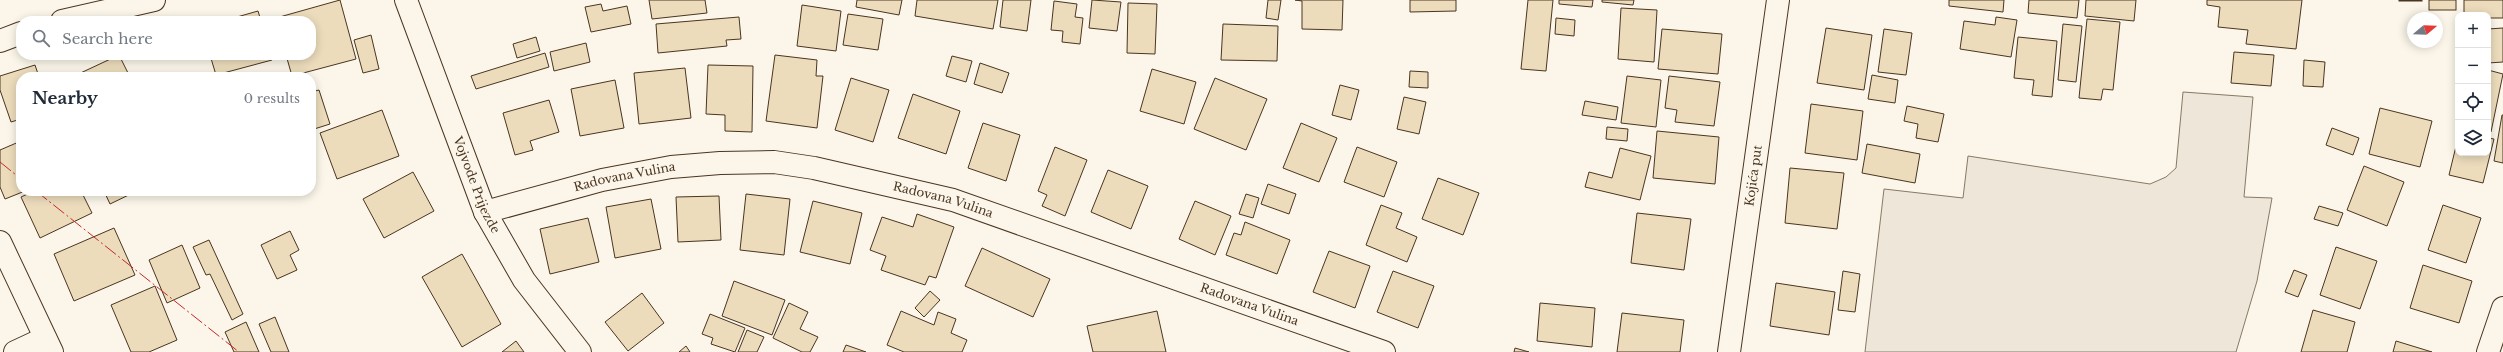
<!DOCTYPE html>
<html lang="en">
<head>
<meta charset="utf-8">
<style>
	:root { --surface:#fff; --page:#f2f2f3; --text:#1f2937; --muted:#747a83; --line:#e0e1e3 }
	body { margin:0; font-family:"Libre Baskerville",serif; background:var(--page); color:var(--text) }
	.controls { position:absolute; right:12px; top:12px; display:grid; overflow:hidden; border-radius:8px; box-shadow:0 2px 10px #0003 }
	.controls button { width:36px; height:36px; display:grid; place-items:center; padding:0; border:0; border-bottom:1px solid var(--line); background:var(--surface); color:var(--text); font:20px sans-serif }
	.compass { position:absolute; left:2407px; top:12px; width:36px; height:36px; border-radius:50%; background:var(--surface); box-shadow:0 2px 10px #0003; rotate:71deg }
	.list { margin:0; padding:0; list-style:none }
	h2 { display:flex; justify-content:space-between; align-items:center; height:52px; margin:0; padding:0 16px; font-size:17px }
	h2 small { font-size:13px; font-weight:400; color:var(--muted) }
	.icon { flex:none; width:22px; height:22px; fill:none; stroke:currentColor; stroke-width:2; stroke-linecap:round; stroke-linejoin:round }
	.map { position:relative; flex:none; width:2503px; height:352px; overflow:hidden }
	.search { position:absolute; background:var(--surface); box-shadow:0 2px 10px #0003; left:16px; top:16px; width:300px; height:44px; display:flex; align-items:center; gap:10px; box-sizing:border-box; padding:0 14px; border-radius:16px; color:var(--muted); font-size:15px }
	.panel { position:absolute; background:var(--surface); box-shadow:0 2px 10px #0003; left:16px; top:72px; width:300px; height:124px; border-radius:16px }
	.map>svg:first-child { display:block }
	.green { fill:#ede6d9; stroke:#887966 }
	.building { fill:#ecdcbc; stroke:#4a3520 }
	.lines { fill:none; stroke-linecap:round; stroke-linejoin:round }
	.street-casing { stroke:#4a3520; stroke-width:24 }
	.street { stroke:#fbf6e9; stroke-width:22 }
	.power { stroke:#c62828; stroke-width:1; stroke-dasharray:14 3 2 3; stroke-linecap:butt }
	.labels { text-anchor:middle; stroke-width:3; stroke-linejoin:round; paint-order:stroke }
	.street-label { font-size:12px; fill:#4a3520; stroke:#fbf6e9 }
</style>
</head>
<body>
<div class="map">
<svg width="2503" height="352" viewBox="0 0 2503 352">
	<rect width="100%" height="100%" fill="#fbf6e9"/>
	<!-- green -->
	<path class="green" d="M2183 92 2253 97 2244 197 2272 198 2257 281 2236 352H1865L1884 189 1963 198 1968 156 2150 184 2166 177 2176 168Z"/>
	<!-- building -->
	<g class="building">
		<path d="M340 0 356 59 292 76 286 55H311V21H277L276 18Z"/>
		<path d="M649 0H705L707 13 652 19Z"/>
		<path d="M857 0H902L899 15 856 7Z"/>
		<path d="M917 0H998L993 29 915 16Z"/>
		<path d="M1003 0H1031L1027 31 1000 27Z"/>
		<path d="M1092 0 1121 2 1117 31 1089 28Z"/>
		<path d="M1268 0H1281L1278 20 1266 18Z"/>
		<path d="M1295 0H1343L1342 30 1302 29V1Z"/>
		<path d="M1410 0H1456V11L1410 12Z"/>
		<path d="M1528 0H1553L1546 71 1521 69Z"/>
		<path d="M1559 0H1593L1592 7 1559 4Z"/>
		<path d="M1602 0H1634L1633 5 1602 2Z"/>
		<path d="M1949 0H2004L2003 12 1949 6Z"/>
		<path d="M2029 0H2079L2077 18 2028 13Z"/>
		<path d="M2086 0H2136L2134 21 2085 16Z"/>
		<path d="M2207 0H2302L2296 49 2246 44 2248 30 2218 27 2220 7 2207 5Z"/>
		<rect x="2399" y="0" width="23" height="1"/>
		<rect x="2429" y="0" width="27" height="10"/>
		<path d="M2464 0H2503V18H2488V15H2464Z"/>
		<path d="M1054 1 1077 4 1075 17 1083 18 1080 44 1062 42 1063 31 1051 30Z"/>
		<path d="M1128 3 1157 4 1155 54 1127 53Z"/>
		<path d="M601 4 603 11 627 6 631 24 591 32 585 7Z"/>
		<path d="M802 5 841 11 836 51 797 46Z"/>
		<path d="M1621 8 1657 10 1654 62 1618 59Z"/>
		<path d="M258 11 261 21H223Z"/>
		<path d="M848 14 883 19 878 50 843 45Z"/>
		<path d="M739 17 741 39 726 40 727 46 658 53 656 24Z"/>
		<path d="M1996 17 2017 20 2011 57 1960 49 1964 21 1995 25Z"/>
		<path d="M1556 18 1575 20 1574 36 1555 34Z"/>
		<path d="M2087 19 2120 22 2113 90 2103 89 2101 100 2079 98Z"/>
		<path d="M1223 24 1278 26 1277 61 1221 60Z"/>
		<path d="M2063 24 2082 26 2076 82 2058 80Z"/>
		<path d="M1826 28 1872 35 1864 90 1817 83Z"/>
		<path d="M2503 28V62L2488 63V29Z"/>
		<path d="M1662 29 1722 34 1718 74 1658 69Z"/>
		<path d="M1884 29 1912 33 1906 75 1878 72Z"/>
		<path d="M371 35 379 69 363 73 354 40Z"/>
		<path d="M536 37 540 51 517 58 513 44Z"/>
		<path d="M2018 37 2057 41 2052 97 2032 95 2034 80 2014 78Z"/>
		<path d="M586 43 590 62 554 71 550 52Z"/>
		<path d="M2234 52 2274 55 2271 86 2231 83Z"/>
		<path d="M545 53 549 67 476 89 471 76Z"/>
		<path d="M119 55 130 77H72Z"/>
		<path d="M210 55H270L272 60 216 75Z"/>
		<path d="M775 55 817 60 816 76H823L817 128 766 121Z"/>
		<path d="M952 56 972 61 966 82 946 76Z"/>
		<path d="M2304 60 2325 62 2323 87 2303 86Z"/>
		<path d="M980 63 1009 73 1002 93 974 84Z"/>
		<path d="M35 65 39 77H21V119L11 122 0 90V76Z"/>
		<path d="M708 65 753 66 752 132 725 131V115L706 114Z"/>
		<path d="M685 68 691 118 639 124 634 73Z"/>
		<path d="M1152 69 1196 82 1184 124 1140 111Z"/>
		<path d="M2488 70 2503 74 2491 132 2488 131Z"/>
		<path d="M1410 71 1428 72V88L1409 87Z"/>
		<path d="M1872 75 1898 80 1895 103 1868 99Z"/>
		<path d="M1627 76 1661 80 1656 127 1621 123Z"/>
		<path d="M1669 76 1720 82 1714 126 1675 122 1677 110 1665 108Z"/>
		<path d="M851 78 889 90 873 142 835 130Z"/>
		<path d="M1215 78 1267 99 1246 150 1194 129Z"/>
		<path d="M615 80 624 128 580 136 571 89Z"/>
		<path d="M1340 85 1359 90 1351 120 1332 115Z"/>
		<path d="M319 90 330 124 311 130V92Z"/>
		<path d="M913 94 960 111 946 154 898 138Z"/>
		<path d="M1404 97 1426 102 1419 134 1397 129Z"/>
		<path d="M549 100 559 132 530 141 533 150 515 155 503 113Z"/>
		<path d="M1585 101 1618 107 1616 120 1582 115Z"/>
		<path d="M1811 104 1863 111 1857 160 1805 153Z"/>
		<path d="M1907 106 1944 114 1938 142 1916 138 1918 124 1904 121Z"/>
		<path d="M2380 108 2432 121 2420 167 2369 154Z"/>
		<path d="M382 110 399 156 337 179 320 133Z"/>
		<path d="M2502 115H2503V163L2494 161Z"/>
		<path d="M983 123 1020 135 1006 181 968 168Z"/>
		<path d="M1301 123 1337 138 1319 182 1283 168Z"/>
		<path d="M1607 127 1628 129 1627 141 1606 139Z"/>
		<path d="M2332 128 2359 138 2353 155 2326 145Z"/>
		<path d="M1657 131 1719 137 1715 184 1653 178Z"/>
		<path d="M2458 138V153H2488V138L2494 139 2483 183 2449 175Z"/>
		<path d="M21 141V191H25L5 199 0 187V150Z"/>
		<path d="M1867 144 1920 154 1915 183 1862 173Z"/>
		<path d="M1055 147 1087 160 1065 216 1042 206 1047 195 1038 191Z"/>
		<path d="M1357 147 1397 162 1384 197 1344 182Z"/>
		<path d="M1620 148 1651 156 1640 200 1585 187 1589 172 1612 178Z"/>
		<path d="M2364 166 2404 182 2387 226 2347 210Z"/>
		<path d="M1790 168 1844 173 1837 229 1785 223Z"/>
		<path d="M1108 170 1148 186 1131 229 1091 212Z"/>
		<path d="M413 172 434 211 384 238 363 199Z"/>
		<path d="M1438 178 1479 193 1463 235 1422 219Z"/>
		<path d="M1268 184 1296 194 1289 214 1261 204Z"/>
		<path d="M34 191H81L92 213 40 238 21 197Z"/>
		<path d="M104 191H137L110 204Z"/>
		<path d="M746 194 790 199 784 255 740 250Z"/>
		<path d="M1246 194 1259 198 1253 218 1239 214Z"/>
		<path d="M719 196 721 240 678 242 676 197Z"/>
		<path d="M651 199 661 249 615 258 606 207Z"/>
		<path d="M813 201 862 213 850 264 800 252Z"/>
		<path d="M1195 201 1231 216 1215 255 1179 239Z"/>
		<path d="M1381 205 1402 213 1396 228 1417 237 1407 262 1366 245Z"/>
		<path d="M2443 205 2481 218 2466 263 2428 250Z"/>
		<path d="M2319 206 2343 213 2338 226 2314 219Z"/>
		<path d="M1637 213 1691 219 1684 270 1631 263Z"/>
		<path d="M917 214 954 227 936 278 929 276 925 285 881 270 886 256 870 250 882 217 913 227Z"/>
		<path d="M588 218 599 262 550 274 540 229Z"/>
		<path d="M1245 222 1290 240 1277 274 1226 255 1234 233 1241 235Z"/>
		<path d="M114 228 135 275 74 301 54 254Z"/>
		<path d="M290 231 299 250 290 255 297 270 277 279 261 245Z"/>
		<path d="M209 240 243 314 232 320 210 274 206 275 193 247Z"/>
		<path d="M182 245 200 288 167 303 149 260Z"/>
		<path d="M2336 247 2377 261 2360 309 2320 295Z"/>
		<path d="M982 248 1050 279 1033 317 965 286Z"/>
		<path d="M1329 251 1370 266 1355 308 1313 292Z"/>
		<path d="M462 254 501 324 462 347 422 277Z"/>
		<path d="M2423 265 2472 281 2459 323 2410 308Z"/>
		<path d="M2294 270 2307 275 2298 297 2285 292Z"/>
		<path d="M1393 271 1434 286 1418 328 1377 312Z"/>
		<path d="M1843 271 1860 274 1855 312 1838 310Z"/>
		<path d="M734 281 785 300 772 335 722 316Z"/>
		<path d="M1776 283 1835 292 1829 335 1770 326Z"/>
		<path d="M155 286 177 340 149 352H131L111 305Z"/>
		<path d="M930 291 940 300 924 317 915 308Z"/>
		<path d="M642 293 664 323 628 351 605 322Z"/>
		<path d="M789 303 808 312 800 329 818 337 810 352H802L773 338Z"/>
		<path d="M1540 303 1595 308 1592 347 1537 341Z"/>
		<path d="M2313 310 2355 322 2347 352H2301Z"/>
		<path d="M901 311 934 325 938 312 956 319 951 333 967 340 962 352H904L887 345Z"/>
		<path d="M1157 311 1166 352H1093L1087 326Z"/>
		<path d="M1622 313 1684 320 1680 352H1617Z"/>
		<path d="M710 314 745 328 735 352 711 344 713 338 702 334Z"/>
		<path d="M275 317 289 352H271L259 324Z"/>
		<path d="M246 322 259 352H234L225 332Z"/>
		<path d="M747 330 764 337 757 352H738Z"/>
		<path d="M516 341 524 352H502Z"/>
		<path d="M2396 341 2432 352H2393Z"/>
		<path d="M846 345 866 352H843Z"/>
		<path d="M686 346 690 352H679Z"/>
		<path d="M1515 348 1529 352H1514Z"/>
	</g>
	<g class="lines">
		<defs>
			<g id="street">
				<path id="s1" d="M406 0 485 212 524 280 580 352"/>
				<path d="M62 21 154 0"/>
				<path d="M0 41 21 33"/>
				<path id="s2" d="M485 212 602 180 671 167 720 163 774 162 814 168 953 200 1384 352"/>
				<path d="M0 242 52 352"/>
				<path d="M15 352 45 338"/>
				<path id="s3" d="M1729 352 1778 0"/>
				<path d="M2488 352 2503 308"/>
			</g>
		</defs>
		<!-- street casing -->
		<use href="#street" class="street-casing"/>
		<!-- street -->
		<use href="#street" class="street"/>
		<!-- power -->
		<g class="power">
			<path d="M0 162 21 179"/>
			<path d="M36 191 239 352"/>
		</g>
	</g>
	<g class="labels">
		<!-- street labels -->
		<g class="street-label">
			<text dy="4" stroke="none"><textPath href="#s3" startOffset="178">Kojića put</textPath></text>
			<text dy="4" stroke="none"><textPath href="#s2" startOffset="144">Radovana Vulina</textPath></text>
			<text dy="4" stroke="none"><textPath href="#s1" startOffset="198">Vojvode Prijezde</textPath></text>
			<text dy="4" stroke="none"><textPath href="#s2" startOffset="468">Radovana Vulina</textPath></text>
			<text dy="4" stroke="none"><textPath href="#s2" startOffset="792">Radovana Vulina</textPath></text>
		</g>
	</g>
</svg>
<div class="controls">
<button>+</button>
<button>−</button>
<button><svg class="icon" aria-label="locate" viewBox="0 0 24 24"><circle cx="12" cy="12" r="6"/><path d="M12 2v4M12 18v4M2 12h4M18 12h4"/></svg></button>
<button><svg class="icon" aria-label="layers" viewBox="0 0 24 24"><path d="M12 4l9 5-9 5-9-5zM3 14l9 5 9-5"/></svg></button>
</div>
<svg class="compass" viewBox="-18 -18 36 36"><path d="M0-13l5 13h-10z" fill="#e53935"/><path d="M0 13l5-13h-10z" fill="#747a83"/></svg>
<div class="search"><svg class="icon" aria-label="search" viewBox="0 0 24 24"><circle cx="10" cy="10" r="6"/><path d="M15 15l6 6"/></svg>Search here</div>
<section class="panel">
<h2>Nearby<small>0 results</small></h2>
<ul class="list">
</ul>
</section>
</div>
</body>
</html>
